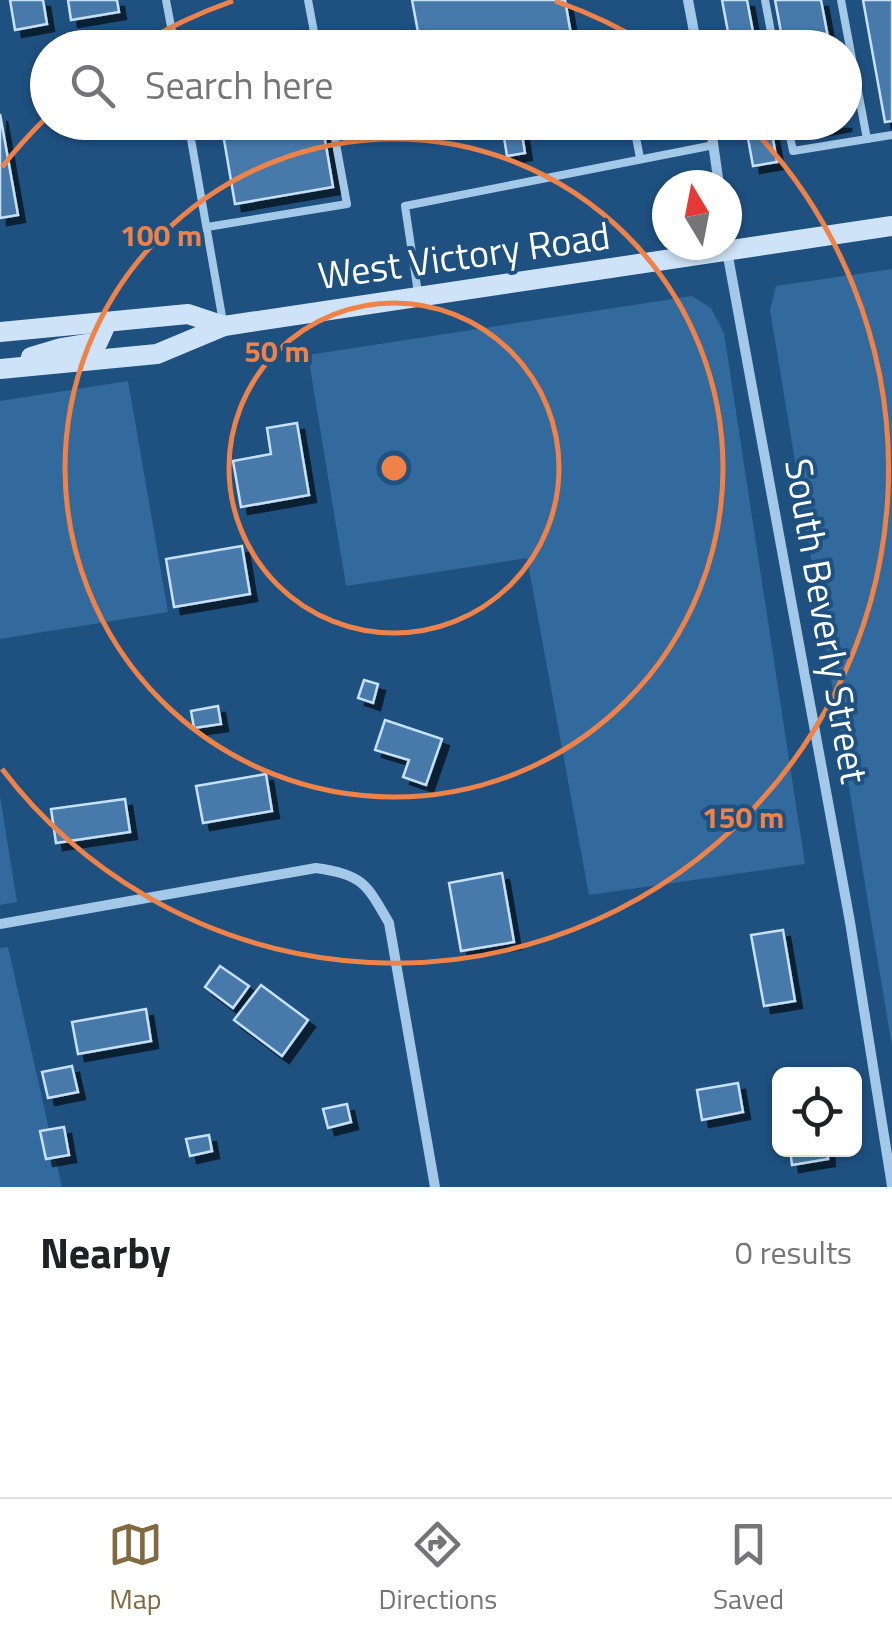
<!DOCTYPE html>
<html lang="en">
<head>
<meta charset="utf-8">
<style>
	:root { --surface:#fff; --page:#f6f6f6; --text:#202124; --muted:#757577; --line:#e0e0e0; --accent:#816940 }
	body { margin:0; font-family:"Titillium Web",sans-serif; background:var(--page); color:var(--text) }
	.controls { position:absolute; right:30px; bottom:30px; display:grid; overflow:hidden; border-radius:15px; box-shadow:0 2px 8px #0004 }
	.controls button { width:90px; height:90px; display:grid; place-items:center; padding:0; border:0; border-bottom:2px solid var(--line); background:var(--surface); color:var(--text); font:50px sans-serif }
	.compass { position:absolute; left:652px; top:170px; width:90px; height:90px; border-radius:50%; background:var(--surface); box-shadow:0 2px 8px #0004; rotate:350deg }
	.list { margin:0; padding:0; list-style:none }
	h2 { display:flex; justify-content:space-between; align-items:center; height:130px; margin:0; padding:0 40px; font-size:42px }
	h2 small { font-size:32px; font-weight:400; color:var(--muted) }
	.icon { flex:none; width:55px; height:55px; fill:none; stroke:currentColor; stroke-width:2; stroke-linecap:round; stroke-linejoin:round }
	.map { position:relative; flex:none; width:892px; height:1187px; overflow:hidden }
	.search { position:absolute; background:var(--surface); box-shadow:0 2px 8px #0004; left:30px; right:30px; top:30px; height:110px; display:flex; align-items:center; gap:25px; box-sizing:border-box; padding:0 35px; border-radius:55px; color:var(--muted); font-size:38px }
	.sheet { height:310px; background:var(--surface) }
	nav { display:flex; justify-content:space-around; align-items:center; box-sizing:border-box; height:140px; border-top:2px solid var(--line); background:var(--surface); font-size:28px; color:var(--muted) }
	nav a { display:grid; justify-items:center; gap:5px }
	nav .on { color:var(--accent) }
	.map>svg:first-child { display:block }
	.green { fill:#326a9e }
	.building { fill:#477aaa; stroke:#c7e0f6; stroke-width:2.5; filter:url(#shadow) }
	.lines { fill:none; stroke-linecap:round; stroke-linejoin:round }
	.lane { stroke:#a3c8e8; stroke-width:8 }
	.street { stroke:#a3c8e8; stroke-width:10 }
	.secondary { stroke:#cee3f7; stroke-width:20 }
	.ring { fill:none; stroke:#ee8249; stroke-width:5 }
	.labels { text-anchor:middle; stroke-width:8; stroke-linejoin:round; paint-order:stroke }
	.street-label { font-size:38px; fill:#fff; stroke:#1e5080 }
	.centre { fill:#ee8249; stroke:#1e5080; stroke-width:5 }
	.ring-label { font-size:30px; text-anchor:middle; font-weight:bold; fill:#ee8249; stroke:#1e5080; stroke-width:8; stroke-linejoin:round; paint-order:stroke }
</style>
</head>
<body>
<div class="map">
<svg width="892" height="1187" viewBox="0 0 892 1187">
	<defs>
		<filter id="shadow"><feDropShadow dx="7" dy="7" stdDeviation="0" flood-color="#0009"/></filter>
	</defs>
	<rect width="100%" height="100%" fill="#1e5080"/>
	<!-- green -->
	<g class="green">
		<path d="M892 269V1047L770 310 776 286Z"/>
		<path d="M692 296 711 308 724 333 805 864 589 895 527 558 346 586 308 355Z"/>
		<path d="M128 381 168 612 0 639V401Z"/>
		<path d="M0 796 17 902 0 905Z"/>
		<path d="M8 947 62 1187H0V948Z"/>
	</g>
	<!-- building -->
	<g class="building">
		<path d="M10 0H43L47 24 15 30Z"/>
		<path d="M68 0H117L119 12 71 20Z"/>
		<path d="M412 0H565L573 46 562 48H421Z"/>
		<path d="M722 0H747L756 48H731Z"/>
		<path d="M775 0H821L830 48H784Z"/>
		<path d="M863 0H892V121L885 122Z"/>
		<path d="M268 35 270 48H249L247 38Z"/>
		<path d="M0 114 18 215 0 218Z"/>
		<path d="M221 122H322L333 187 235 204Z"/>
		<path d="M475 122H520L525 153 507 156 502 125 476 129Z"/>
		<path d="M745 122H770L777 162 753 166Z"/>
		<path d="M798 122H844V124L800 132Z"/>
		<path d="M297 423 309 495 241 507 233 461 271 454 267 428Z"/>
		<path d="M242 546 250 594 174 607 166 559Z"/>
		<path d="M364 680 378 684 373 703 358 698Z"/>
		<path d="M218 706 221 724 194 728 191 711Z"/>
		<path d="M385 720 442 739 426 785 403 777 409 760 375 750Z"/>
		<path d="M266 774 272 811 203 823 196 786Z"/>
		<path d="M125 799 130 832 56 843 51 809Z"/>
		<path d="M502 873 514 942 461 951 449 883Z"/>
		<path d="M783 930 795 1001 764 1006 751 935Z"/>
		<path d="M220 966 249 986 233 1008 205 987Z"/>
		<path d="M261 985 308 1020 282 1056 234 1020Z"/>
		<path d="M146 1009 151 1041 78 1054 72 1022Z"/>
		<path d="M72 1066 78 1092 48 1098 42 1072Z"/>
		<path d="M738 1083 743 1112 702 1120 697 1090Z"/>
		<path d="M347 1104 351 1122 328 1128 323 1109Z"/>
		<path d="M64 1127 69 1155 46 1159 40 1131Z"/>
		<path d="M209 1135 212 1151 190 1156 186 1139Z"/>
		<path d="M790 1150H827L828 1159 792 1165Z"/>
	</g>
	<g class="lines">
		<!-- lane -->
		<g class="lane">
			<path d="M166 0 175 48"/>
			<path d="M308 0 317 48"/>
			<path d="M765 0 774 48"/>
			<path d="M841 0 867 139"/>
			<path d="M188 122 223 322"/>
			<path d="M633 122 640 158"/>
			<path d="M787 122 793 151 892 135"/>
			<path d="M207 227 347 204 332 122"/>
			<path d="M418 293 405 206 714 145"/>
		</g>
		<!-- street -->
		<g class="street">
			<path d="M688 0 697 48"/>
			<path d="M710 122 719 185"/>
			<path d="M727 251 850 922 892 1186"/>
			<path d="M0 924 316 868C363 875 366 883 389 923L435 1187"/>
		</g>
		<!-- secondary -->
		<g class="secondary">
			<path d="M0 332 188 314 224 326"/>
			<path d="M31 357 61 348 98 342 107 322"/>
			<path d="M0 369 157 354 224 326 892 226"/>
		</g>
	</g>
	<!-- distance rings -->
	<g class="ring">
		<circle cx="394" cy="468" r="165"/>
		<circle cx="394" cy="468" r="329"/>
		<path d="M2 167A494 494 0 0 1 45 119M136 47A494 494 0 0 1 233 1M555 1A494 494 0 0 1 652 47M749 125A494 494 0 1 1 2 769"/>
	</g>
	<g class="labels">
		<!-- street labels -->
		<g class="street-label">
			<text transform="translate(464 256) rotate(-8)" y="13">West Victory Road</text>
			<text transform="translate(826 621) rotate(80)" y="13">South Beverly Street</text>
		</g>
	</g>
	<circle cx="394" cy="468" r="15" class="centre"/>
	<g class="ring-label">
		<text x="161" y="246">100 m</text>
		<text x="277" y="362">50 m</text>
		<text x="743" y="828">150 m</text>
	</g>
</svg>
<div class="controls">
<button><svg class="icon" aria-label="locate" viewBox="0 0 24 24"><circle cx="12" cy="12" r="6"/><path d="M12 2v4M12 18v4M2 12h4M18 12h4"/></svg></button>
</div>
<svg class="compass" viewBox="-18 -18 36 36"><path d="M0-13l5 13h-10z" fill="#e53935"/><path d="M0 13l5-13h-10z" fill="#757577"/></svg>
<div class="search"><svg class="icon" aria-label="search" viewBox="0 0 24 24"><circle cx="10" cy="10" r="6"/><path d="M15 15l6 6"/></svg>Search here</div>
</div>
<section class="sheet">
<h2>Nearby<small>0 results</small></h2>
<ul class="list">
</ul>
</section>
<nav>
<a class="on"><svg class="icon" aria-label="map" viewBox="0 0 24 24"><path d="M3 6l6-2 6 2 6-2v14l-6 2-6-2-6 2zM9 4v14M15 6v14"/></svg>Map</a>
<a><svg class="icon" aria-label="directions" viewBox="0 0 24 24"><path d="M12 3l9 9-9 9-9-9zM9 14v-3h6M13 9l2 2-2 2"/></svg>Directions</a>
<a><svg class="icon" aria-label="saved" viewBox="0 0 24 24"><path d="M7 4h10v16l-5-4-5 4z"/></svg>Saved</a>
</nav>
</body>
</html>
